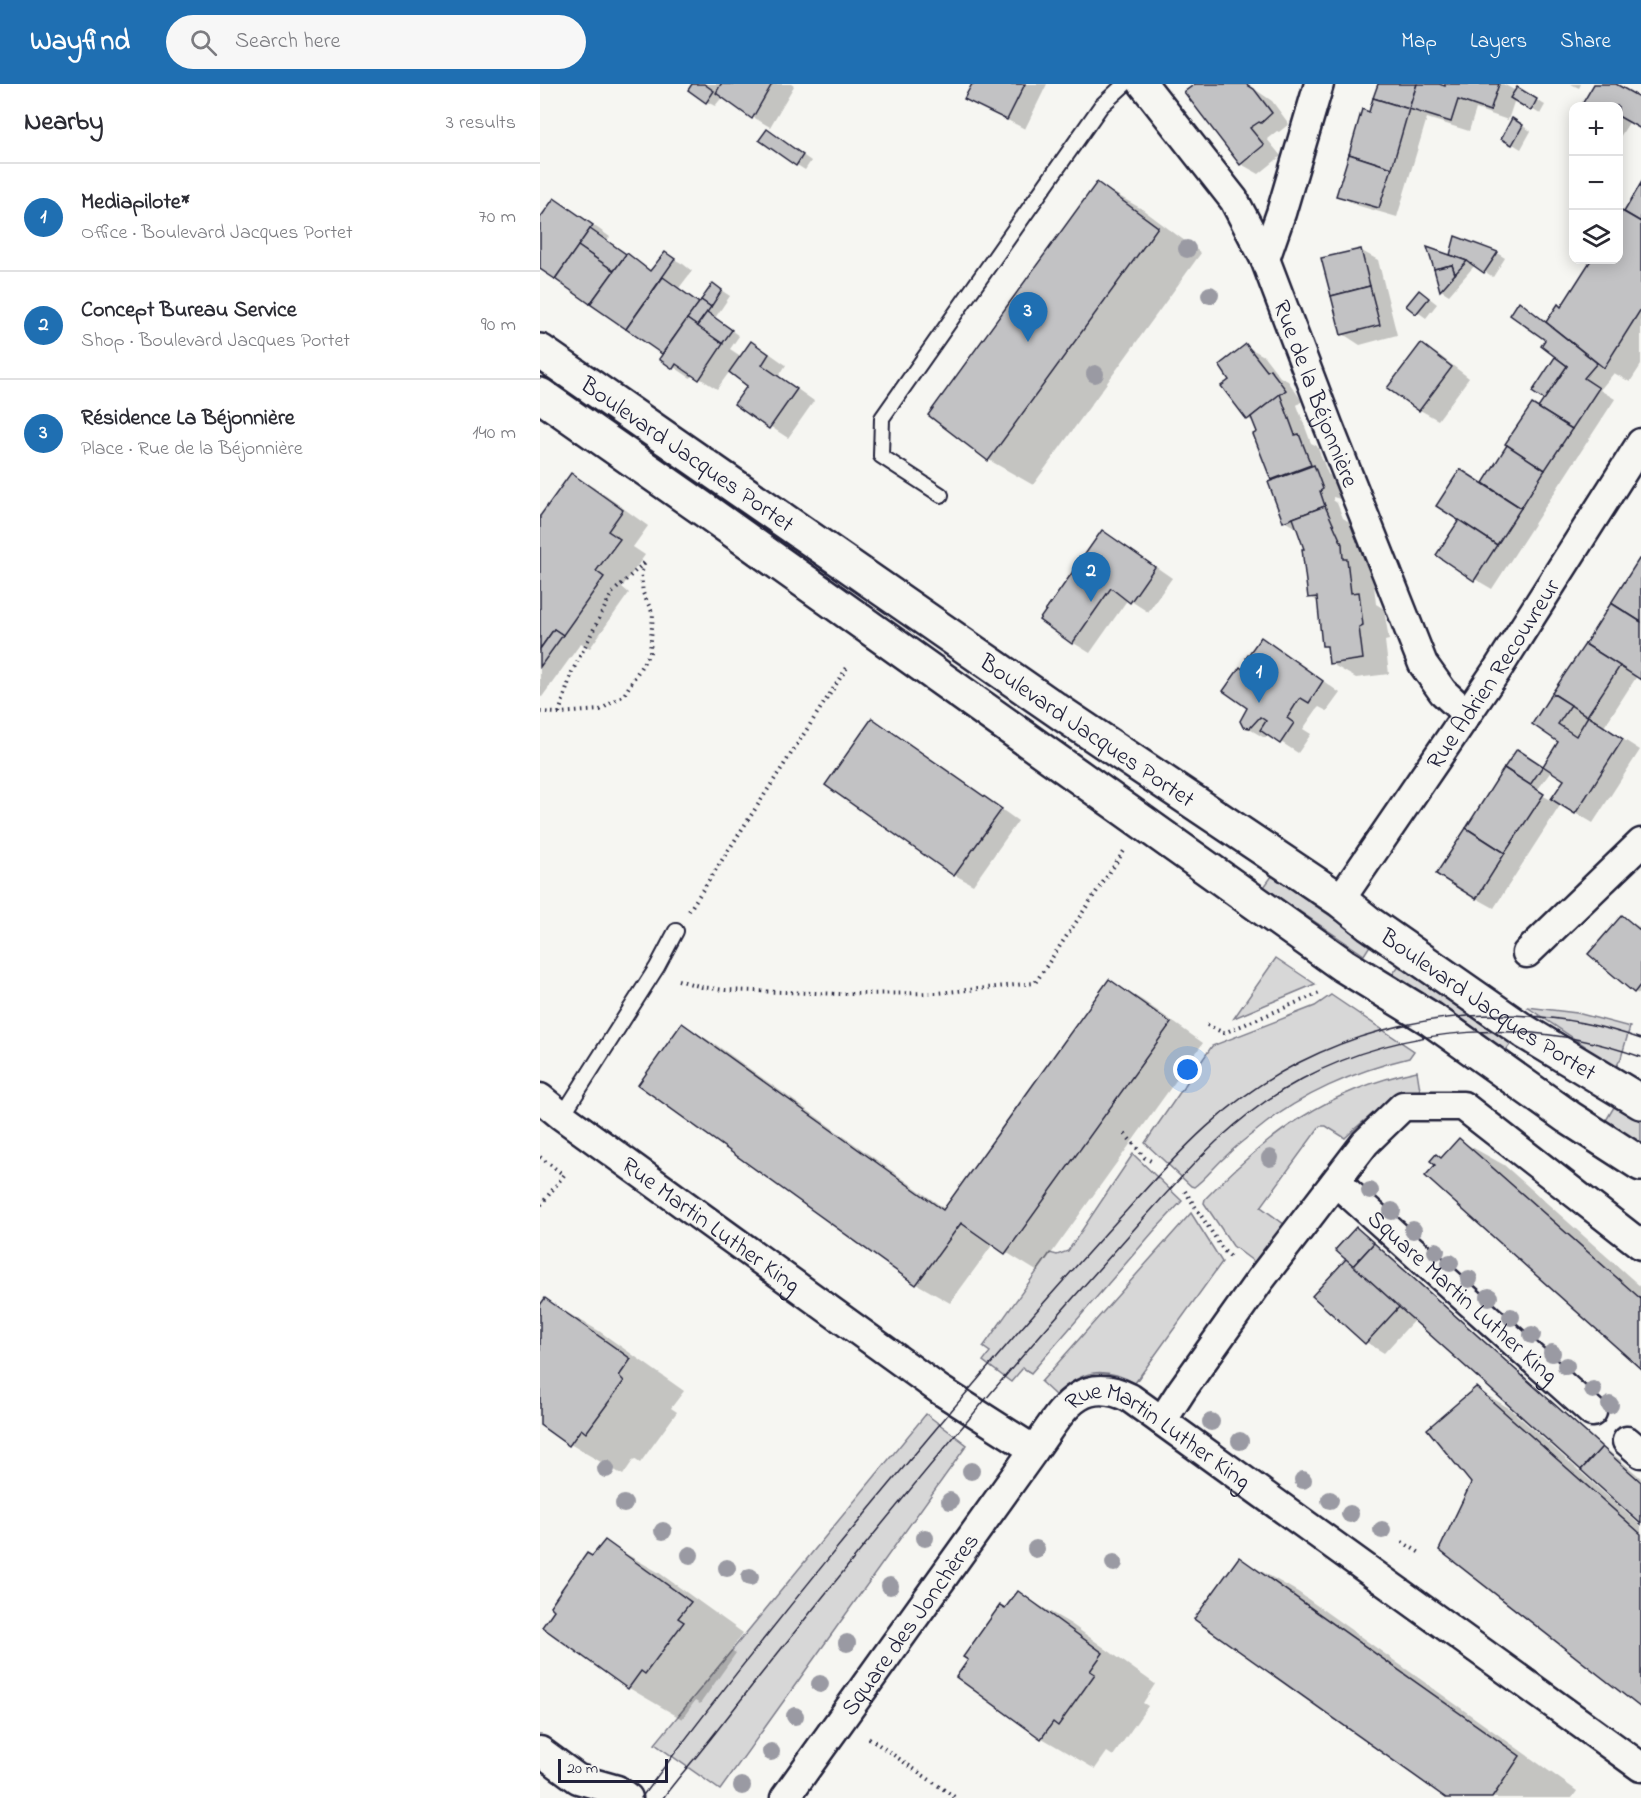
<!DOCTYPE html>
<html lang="en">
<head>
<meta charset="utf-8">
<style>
	:root { --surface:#fff; --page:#f7f7f7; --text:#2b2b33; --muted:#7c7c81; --line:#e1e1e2; --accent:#1f6fb2 }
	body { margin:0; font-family:"Indie Flower",sans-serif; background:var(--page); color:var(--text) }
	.controls { position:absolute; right:18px; top:18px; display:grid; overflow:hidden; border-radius:12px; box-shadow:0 3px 15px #0003 }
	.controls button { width:54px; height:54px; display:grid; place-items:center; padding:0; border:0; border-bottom:2px solid var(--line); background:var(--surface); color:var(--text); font:30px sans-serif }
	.scale { position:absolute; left:18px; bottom:15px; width:110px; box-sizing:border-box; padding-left:6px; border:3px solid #22223b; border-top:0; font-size:16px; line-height:21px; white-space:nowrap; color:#22223b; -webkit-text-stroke:4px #f6f6f2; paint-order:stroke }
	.you { position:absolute; left:648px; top:986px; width:21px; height:21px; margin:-15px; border:4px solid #fff; border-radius:50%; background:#1a73e8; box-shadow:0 0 0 9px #1a73e833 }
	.badge { display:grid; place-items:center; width:39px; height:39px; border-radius:50%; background:var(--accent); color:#fff; font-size:20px; font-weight:700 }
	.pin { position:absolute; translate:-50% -50px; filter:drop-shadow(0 2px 3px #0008) }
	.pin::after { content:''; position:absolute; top:32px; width:21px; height:18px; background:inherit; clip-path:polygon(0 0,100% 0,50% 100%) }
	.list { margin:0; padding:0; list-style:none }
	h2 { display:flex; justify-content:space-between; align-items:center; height:78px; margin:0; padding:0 24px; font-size:26px }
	h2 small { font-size:20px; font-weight:400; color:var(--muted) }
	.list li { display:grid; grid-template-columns:39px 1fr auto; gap:18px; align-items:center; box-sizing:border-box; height:108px; padding:0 24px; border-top:2px solid var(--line) }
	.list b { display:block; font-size:22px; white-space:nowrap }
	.list p { margin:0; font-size:20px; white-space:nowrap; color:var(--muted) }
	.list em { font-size:20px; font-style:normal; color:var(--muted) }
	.icon { flex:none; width:33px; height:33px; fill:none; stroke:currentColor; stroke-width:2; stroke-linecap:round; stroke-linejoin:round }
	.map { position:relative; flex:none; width:1101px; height:1714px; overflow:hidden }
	header { display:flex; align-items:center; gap:36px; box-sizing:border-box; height:84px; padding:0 30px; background:var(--accent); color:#fff }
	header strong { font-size:28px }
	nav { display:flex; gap:33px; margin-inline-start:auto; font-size:21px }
	.search { width:420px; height:54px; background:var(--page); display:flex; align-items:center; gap:15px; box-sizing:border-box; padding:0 21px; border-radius:33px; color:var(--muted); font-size:22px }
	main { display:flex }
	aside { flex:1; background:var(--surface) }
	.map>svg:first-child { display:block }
	.green { fill:#d7d7d7; stroke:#7c7c89; stroke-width:1.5 }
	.shadow { fill:#0003; fill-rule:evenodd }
	.building { fill:#c2c2c4; stroke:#22223b; stroke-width:1.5 }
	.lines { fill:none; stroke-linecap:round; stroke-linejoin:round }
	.lane-casing { stroke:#22223b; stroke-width:18 }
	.street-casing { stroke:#22223b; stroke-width:33 }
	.primary-casing { stroke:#22223b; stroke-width:38 }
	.path { stroke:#22223b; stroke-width:4; stroke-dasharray:1.5 4.5; stroke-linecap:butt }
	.lane { stroke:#f6f6f2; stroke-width:14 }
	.street { stroke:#f6f6f2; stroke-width:28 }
	.primary { stroke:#f6f6f2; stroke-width:33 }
	.tram { stroke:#22223b; stroke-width:1.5 }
	.tree { fill:#9a9aa3 }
	.labels { text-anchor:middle; stroke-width:4.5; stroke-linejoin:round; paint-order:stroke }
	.street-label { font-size:24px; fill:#22223b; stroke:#f6f6f2 }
</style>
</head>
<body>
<header>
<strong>Wayfind</strong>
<div class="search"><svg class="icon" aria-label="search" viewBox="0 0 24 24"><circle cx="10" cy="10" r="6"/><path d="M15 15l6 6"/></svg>Search here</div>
<nav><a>Map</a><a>Layers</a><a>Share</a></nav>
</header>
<main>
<aside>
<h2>Nearby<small>3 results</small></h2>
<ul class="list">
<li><span class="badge">1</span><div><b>Mediapilote*</b><p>Office · Boulevard Jacques Portet</p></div><em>70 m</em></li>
<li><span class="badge">2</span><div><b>Concept Bureau Service</b><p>Shop · Boulevard Jacques Portet</p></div><em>90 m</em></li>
<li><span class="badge">3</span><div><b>Résidence La Béjonnière</b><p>Place · Rue de la Béjonnière</p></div><em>140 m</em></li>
</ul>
</aside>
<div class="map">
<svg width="1101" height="1714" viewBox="0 0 1101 1714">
	<rect width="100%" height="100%" fill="#f6f6f2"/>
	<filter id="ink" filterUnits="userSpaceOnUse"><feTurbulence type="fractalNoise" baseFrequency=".0167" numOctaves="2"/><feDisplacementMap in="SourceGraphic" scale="12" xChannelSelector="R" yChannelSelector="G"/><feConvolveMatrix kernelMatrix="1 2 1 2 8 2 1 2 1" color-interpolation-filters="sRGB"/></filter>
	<g filter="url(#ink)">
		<!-- green -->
		<g class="green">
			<path d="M732 792 831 860 824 871 724 803Z"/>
			<path d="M736 874 775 900 694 934Z"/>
			<path d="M860 880 972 958 964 969 852 891Z"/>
			<path d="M791 911 874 967 869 974C815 987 759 1011 716 1047 705 1055 694 1064 684 1074 674 1083 665 1095 654 1103L651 1102 605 1059 672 962 775 922Z"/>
			<path d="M987 923 1037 929 1090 943 1081 974 1076 983 1045 965V962Z"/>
			<path d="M877 987 880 1006C849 1018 828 1031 805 1054L786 1042H780L721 1123 745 1141 717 1180 693 1162 664 1119 665 1115C728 1050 787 1006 877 987Z"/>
			<path d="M1074 1023 1101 1037V1061L1065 1038Z"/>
			<path d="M593 1070 642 1117 613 1148 491 1289 483 1284 471 1298 443 1277 450 1268 443 1263 510 1169 517 1171 528 1167Z"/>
			<path d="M651 1129 682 1178 595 1299C561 1281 542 1287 515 1311L501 1298Z"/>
			<path d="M386 1330 427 1361 180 1706 115 1660Z"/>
		</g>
		<!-- shadow -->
		<g class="shadow">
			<path d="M155 0H251L254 2 230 43 213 33 183 12 175 22 167 18Z"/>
			<path d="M433 0H507L485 45 426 15Z"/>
			<path d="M657 0H707L732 17 749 40 739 48 737 47 727 55 741 72 719 90 701 80Z"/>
			<path d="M840 0H897L906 4 907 0H963L976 7 977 5 1005 21 1000 30 975 15 968 36 936 25 929 47 887 34 857 133 816 121 798 111 830 30Z"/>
			<path d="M1031 0H1041L1039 4Z"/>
			<path d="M1055 0H1073L1101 16V43L1090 37 1078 56V22H1042Z"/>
			<path d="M973 36 991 47 981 65 963 54Z"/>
			<path d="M236 52 271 77 265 86 257 81Z"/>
			<path d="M558 100 602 125 661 169 493 401 449 376 390 331Z"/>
			<path d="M15 116 32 126 70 153 66 157 112 187 125 170 143 180 152 187 139 204 160 219 181 206 190 212 175 234 199 252 190 265 202 273 211 259 229 269 246 281 239 292 274 317 248 354 196 320 209 302 190 287 177 305 153 290 151 294 149 293 134 283 124 270 0 183V136Z"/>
			<path d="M1101 140V281L1090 298 1074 289 1060 306 1075 315 952 505 935 495 943 400 969 361 999 325 1023 278 980 219 1008 238 1022 224 1053 176H1078Z"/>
			<path d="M889 165 911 173 957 169 965 174 953 193 935 181 909 211 901 206Z"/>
			<path d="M820 166 838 176 857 251 820 261 803 250Z"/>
			<path d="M888 213 897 220 886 234 868 221Z"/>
			<path d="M881 261 899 271 929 294 898 336 880 326 850 304Z"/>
			<path d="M706 262 724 272 740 293 748 297 762 317 757 321 771 359 777 362 788 390 792 393 800 415 793 413V416L797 419 803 434 811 439 827 476 829 489 833 491 836 520 844 525 849 556 845 557 849 590 816 594 790 579 788 564 784 561 779 518 770 513 766 466 758 445 744 437 732 397 715 351 719 349 715 338 708 335 691 296Z"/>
			<path d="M32 391 58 406 108 442 93 463 105 471 82 503 89 509 50 564 41 559 2 613 0 612V435Z"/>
			<path d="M563 448 580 458 632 494 608 528 588 515 550 569 532 558Z"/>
			<path d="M1101 476V594L1097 592 1064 643 1100 666 1053 739 1021 720 954 824 936 814 986 672 1004 683 1020 658 994 640ZM1012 686 1026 695 1013 717 996 708Z"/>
			<path d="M721 555 739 565 800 609 787 627 779 623 777 625 763 645 771 650 758 669 730 651 728 653H723L704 642 709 624V590L717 579Z"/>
			<path d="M333 636 350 646 478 737 433 801 415 791 288 700Z"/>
			<path d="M1082 833 1101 844V911L1095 908Z"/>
			<path d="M569 897 602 916 663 959 498 1188 453 1160 410 1219 377 1200 100 1001 142 941 175 960 405 1125Z"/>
			<path d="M919 1056 964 1081 1101 1203V1283L902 1075Z"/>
			<path d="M816 1145 825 1150 1061 1361 1040 1384 875 1235 844 1269 826 1258 808 1175Z"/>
			<path d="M5 1216 59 1247 144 1307 131 1324 137 1328 100 1379 94 1375 83 1391 30 1360 0 1339V1224Z"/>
			<path d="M936 1305 969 1324 1101 1442V1622L933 1399Z"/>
			<path d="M1063 1363 1079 1375 1101 1394V1438L1043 1386Z"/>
			<path d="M65 1458 118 1488 203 1549 191 1566 196 1569 160 1620 155 1617 142 1635 89 1604Z"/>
			<path d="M700 1475 758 1508 1037 1707 1032 1714H909Z"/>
			<path d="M478 1509 531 1540 615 1600 603 1619 608 1622 573 1672 567 1668 555 1685 502 1654 466 1525Z"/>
		</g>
		<!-- building -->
		<g class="building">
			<path d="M152 0H164L174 7 166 19 148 6Z"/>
			<path d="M181 0H232L212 35 176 9Z"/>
			<path d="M432 0H485L467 36 424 15Z"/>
			<path d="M655 0H706L714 5 732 29 721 39 719 38 710 44 724 61 700 81 644 8Z"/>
			<path d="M838 0H877L869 25 833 14Z"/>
			<path d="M877 0H899L905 2V0H959L950 27 918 16 911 38 869 25Z"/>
			<path d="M1054 0H1076L1101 14V45L1078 32V22H1041Z"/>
			<path d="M977 3 997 15 991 27 970 14Z"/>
			<path d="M833 14 869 25 852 84 809 70 822 25 829 28Z"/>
			<path d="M972 34 983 41 972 61 961 55Z"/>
			<path d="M227 45 263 71 256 82 219 56Z"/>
			<path d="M809 70 852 84 839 124 796 112Z"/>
			<path d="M557 98 618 143 448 377 388 331Z"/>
			<path d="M1101 99V138L1084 128Z"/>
			<path d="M14 114 53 141 15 195 0 185V134Z"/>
			<path d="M1082 127 1101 138V225L1064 284 1006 238 1018 220 1021 223 1051 176H1078V133Z"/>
			<path d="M50 145 86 170 74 187 38 162Z"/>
			<path d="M915 152 958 168 944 189 927 177 910 171Z"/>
			<path d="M38 162 74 187 50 220 15 195Z"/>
			<path d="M887 163 910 171 927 177 915 190 912 181 894 185Z"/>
			<path d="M821 165 830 202 791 212 781 174Z"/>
			<path d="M125 168 135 175 86 245 50 220 87 169 110 187Z"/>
			<path d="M912 181 915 190 900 207 894 185Z"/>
			<path d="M123 193 159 219 122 270 86 245Z"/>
			<path d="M173 199 182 206 171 223 161 216Z"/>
			<path d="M830 202 840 241 801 251 791 212Z"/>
			<path d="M879 206 889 214 876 230 866 222Z"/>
			<path d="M161 216 171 223 157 242 147 235Z"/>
			<path d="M979 217 1057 279 1044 294 1059 304 1032 345 998 324 1027 282 1001 262 1005 256 970 231Z"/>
			<path d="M167 228 192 246 182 260 157 242Z"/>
			<path d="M147 235 183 260 159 296 136 280 133 285 119 275Z"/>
			<path d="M211 257 229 270 222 281 257 305 229 345 194 320 207 302 189 288Z"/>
			<path d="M881 259 912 283 879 327 847 304Z"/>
			<path d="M706 260 727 287 730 285 746 306 707 336 681 302 689 296 679 281Z"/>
			<path d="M1015 273 1027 282 1004 316 992 308Z"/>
			<path d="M740 310 755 351 759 350 771 381 731 396 713 350 717 348 711 333Z"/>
			<path d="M992 320 1032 345 1005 386 965 360Z"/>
			<path d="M967 361 1005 386 981 424 943 399Z"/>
			<path d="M774 381 783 405 780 407 785 422 743 438 728 398Z"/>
			<path d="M920 385 981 424 957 461 896 422Z"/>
			<path d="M31 389 83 426 68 447 80 455 56 487 64 493 23 551 14 545 0 565V432Z"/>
			<path d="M785 422 802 460 803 475H807L811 509 819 508 823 541 819 543 823 575 789 580 787 562H782L777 513 768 514 762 465H764L753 434Z"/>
			<path d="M919 436 957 461 934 497 896 471Z"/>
			<path d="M562 446 615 483 590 519 571 504 532 560 499 536Z"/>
			<path d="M1099 475 1101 476V538L1071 519Z"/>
			<path d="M1071 519 1101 538V596L1045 560Z"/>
			<path d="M14 545 23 551 0 583V565Z"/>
			<path d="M721 553 783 597 769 619 761 614 759 615 747 634 754 639 740 660 720 646 726 637 720 633 710 644 703 643 700 637 707 624 683 607 700 583 708 589 714 580 706 574Z"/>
			<path d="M1045 560 1080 582 1047 632 1012 609Z"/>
			<path d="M1012 609 1031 621 1018 640 1036 652 1048 632 1083 655 1035 730 1011 715 1024 696 1003 682 1018 658 992 640Z"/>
			<path d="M332 634 462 725 414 792 285 701Z"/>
			<path d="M977 665 1003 682 990 701 964 684Z"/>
			<path d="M964 684 1004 710 965 769 926 744Z"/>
			<path d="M926 744 965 769 936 815 896 790Z"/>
			<path d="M1082 831 1101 847V900L1094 909 1048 870Z"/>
			<path d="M569 895 631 939 465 1170 421 1139 376 1201 98 1001 142 939 403 1126Z"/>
			<path d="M919 1054 1101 1215V1285L885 1092 895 1081 890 1077 896 1070 901 1074Z"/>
			<path d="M816 1143 834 1159 813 1182 795 1166Z"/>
			<path d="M834 1159 1062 1363 1041 1386 813 1182Z"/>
			<path d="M806 1175 859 1223 825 1260 772 1212Z"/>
			<path d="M5 1214 91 1275 79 1292 84 1297 46 1349 41 1345 29 1362 0 1341V1221Z"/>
			<path d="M936 1303 1101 1450V1624L899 1466 931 1399 887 1345Z"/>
			<path d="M1062 1363 1101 1398V1440L1041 1386Z"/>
			<path d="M65 1456 151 1518 138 1534 144 1538 105 1590 101 1587 88 1605 2 1543 14 1526 10 1522 47 1469 52 1472Z"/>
			<path d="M699 1473 980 1672 952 1714H906L654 1535Z"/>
			<path d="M478 1507 563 1569 550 1587 555 1590 518 1642 513 1638 501 1655 416 1593 428 1576 423 1573 460 1521 465 1524Z"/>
		</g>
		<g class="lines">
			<defs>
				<g id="lane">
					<path d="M401 411 341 372 342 334 561 22 585 0"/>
					<path d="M22 1032 117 883 136 847"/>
				</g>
				<g id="street">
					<path id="s1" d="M603 0 694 116 725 175 788 341 883 580 903 608 927 630"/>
					<path d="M725 175 741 129 779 0"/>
					<path id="s2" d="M800 816 957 586 1101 359"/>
					<path d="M987 869 1101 759"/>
					<path id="s3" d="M0 1014 22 1032 400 1306 494 1366C520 1331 538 1288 590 1314L1101 1683"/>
					<path id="s4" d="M796 1098 1052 1328"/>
					<path d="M622 1337 642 1306 720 1196 825 1059 863 1022H923L1101 1161"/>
					<path d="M1087 1357 1101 1369"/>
					<path d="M0 1667 38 1695 77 1706 88 1714"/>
					<path id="s5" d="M245 1714 494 1366"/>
				</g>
				<g id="primary">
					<path id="s6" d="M0 267 524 631 800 816 830 840 985 948 1101 1018"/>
					<path d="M0 311 166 427 803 881 891 935 1028 1033 1101 1080"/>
				</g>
			</defs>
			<!-- lane casing -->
			<use href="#lane" class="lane-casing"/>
			<!-- street casing -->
			<use href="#street" class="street-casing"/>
			<!-- primary casing -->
			<use href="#primary" class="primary-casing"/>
			<!-- path -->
			<g class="path">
				<path d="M0 628 19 629 60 626 84 611 110 568 113 530 103 509 101 491 105 477"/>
				<path d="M19 629 32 588 72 509 105 478"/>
				<path d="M149 827 308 582"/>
				<path d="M138 896 162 903 185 906 302 910 398 909 495 899 584 767"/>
				<path d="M667 941 684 949 782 908"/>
				<path d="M585 1050 605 1074 611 1077"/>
				<path d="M0 1073 24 1091 0 1122"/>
				<path d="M645 1107 684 1167 693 1175"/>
				<path d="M862 1458 880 1469"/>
				<path d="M329 1654 416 1714"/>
			</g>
			<!-- lane -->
			<use href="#lane" class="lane"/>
			<!-- street -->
			<use href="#street" class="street"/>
			<!-- primary -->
			<use href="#primary" class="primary"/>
			<!-- tram -->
			<g class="tram">
				<path d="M101 1714C221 1553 349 1399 479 1247 515 1206 550 1166 587 1126 640 1066 687 1015 760 978 865 925 990 916 1101 955"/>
				<path d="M123 1714C133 1700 145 1686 156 1673 181 1642 205 1610 230 1579 319 1467 410 1356 503 1248 537 1210 570 1172 604 1134 653 1080 696 1030 762 995 866 940 990 933 1101 973"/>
			</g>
		</g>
		<!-- trees -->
		<g class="tree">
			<circle cx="647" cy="165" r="9"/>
			<circle cx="670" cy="211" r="9"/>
			<circle cx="555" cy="290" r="9"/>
			<circle cx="730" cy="1074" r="9"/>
			<circle cx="830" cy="1107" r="9"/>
			<circle cx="852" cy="1127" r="9"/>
			<circle cx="873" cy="1146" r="9"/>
			<circle cx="896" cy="1167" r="9"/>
			<circle cx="910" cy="1179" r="9"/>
			<circle cx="929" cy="1195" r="9"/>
			<circle cx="949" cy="1213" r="9"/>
			<circle cx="971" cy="1233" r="9"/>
			<circle cx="992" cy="1251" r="9"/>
			<circle cx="1012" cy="1269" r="9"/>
			<circle cx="1026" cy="1282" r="9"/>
			<circle cx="1053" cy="1306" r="9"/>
			<circle cx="1070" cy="1321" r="9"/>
			<circle cx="671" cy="1338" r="9"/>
			<circle cx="700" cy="1357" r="9"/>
			<circle cx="66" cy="1385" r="9"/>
			<circle cx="431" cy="1387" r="9"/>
			<circle cx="763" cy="1396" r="9"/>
			<circle cx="790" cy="1416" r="9"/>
			<circle cx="410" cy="1417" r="9"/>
			<circle cx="84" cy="1420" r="9"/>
			<circle cx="810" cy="1430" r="9"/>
			<circle cx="842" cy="1446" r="9"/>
			<circle cx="123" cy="1447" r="9"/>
			<circle cx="385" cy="1454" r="9"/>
			<circle cx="496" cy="1465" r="9"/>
			<circle cx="150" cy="1471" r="9"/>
			<circle cx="574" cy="1479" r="9"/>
			<circle cx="187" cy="1484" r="9"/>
			<circle cx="210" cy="1493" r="9"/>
			<circle cx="350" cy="1502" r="9"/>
			<circle cx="307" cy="1559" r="9"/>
			<circle cx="280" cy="1600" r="9"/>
			<circle cx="255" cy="1632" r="9"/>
			<circle cx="231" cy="1668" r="9"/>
			<circle cx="202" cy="1702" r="9"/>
		</g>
	</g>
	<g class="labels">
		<!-- street labels -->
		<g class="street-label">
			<text dy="8" stroke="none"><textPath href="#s1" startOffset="358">Rue de la Béjonnière</textPath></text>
			<text dy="8" stroke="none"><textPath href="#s6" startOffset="180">Boulevard Jacques Portet</textPath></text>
			<text dy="8" stroke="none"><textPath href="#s2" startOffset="273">Rue Adrien Recouvreur</textPath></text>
			<text dy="8" stroke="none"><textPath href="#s6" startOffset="666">Boulevard Jacques Portet</textPath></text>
			<text dy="8" stroke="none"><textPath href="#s6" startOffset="1152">Boulevard Jacques Portet</textPath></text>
			<text dy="8" stroke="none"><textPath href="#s3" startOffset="213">Rue Martin Luther King</textPath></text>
			<text dy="8" stroke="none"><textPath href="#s4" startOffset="171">Square Martin Luther King</textPath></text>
			<text dy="8" stroke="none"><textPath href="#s3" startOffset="770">Rue Martin Luther King</textPath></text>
			<text dy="8" stroke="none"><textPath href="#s5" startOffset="214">Square des Jonchères</textPath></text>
		</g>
	</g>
</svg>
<div class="controls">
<button>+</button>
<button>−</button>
<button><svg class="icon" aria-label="layers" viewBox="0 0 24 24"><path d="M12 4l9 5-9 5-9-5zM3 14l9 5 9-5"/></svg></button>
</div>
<div class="scale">20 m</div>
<div class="you"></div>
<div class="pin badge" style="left:719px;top:619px">1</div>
<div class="pin badge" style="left:551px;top:518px">2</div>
<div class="pin badge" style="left:488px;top:258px">3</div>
</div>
</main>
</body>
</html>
